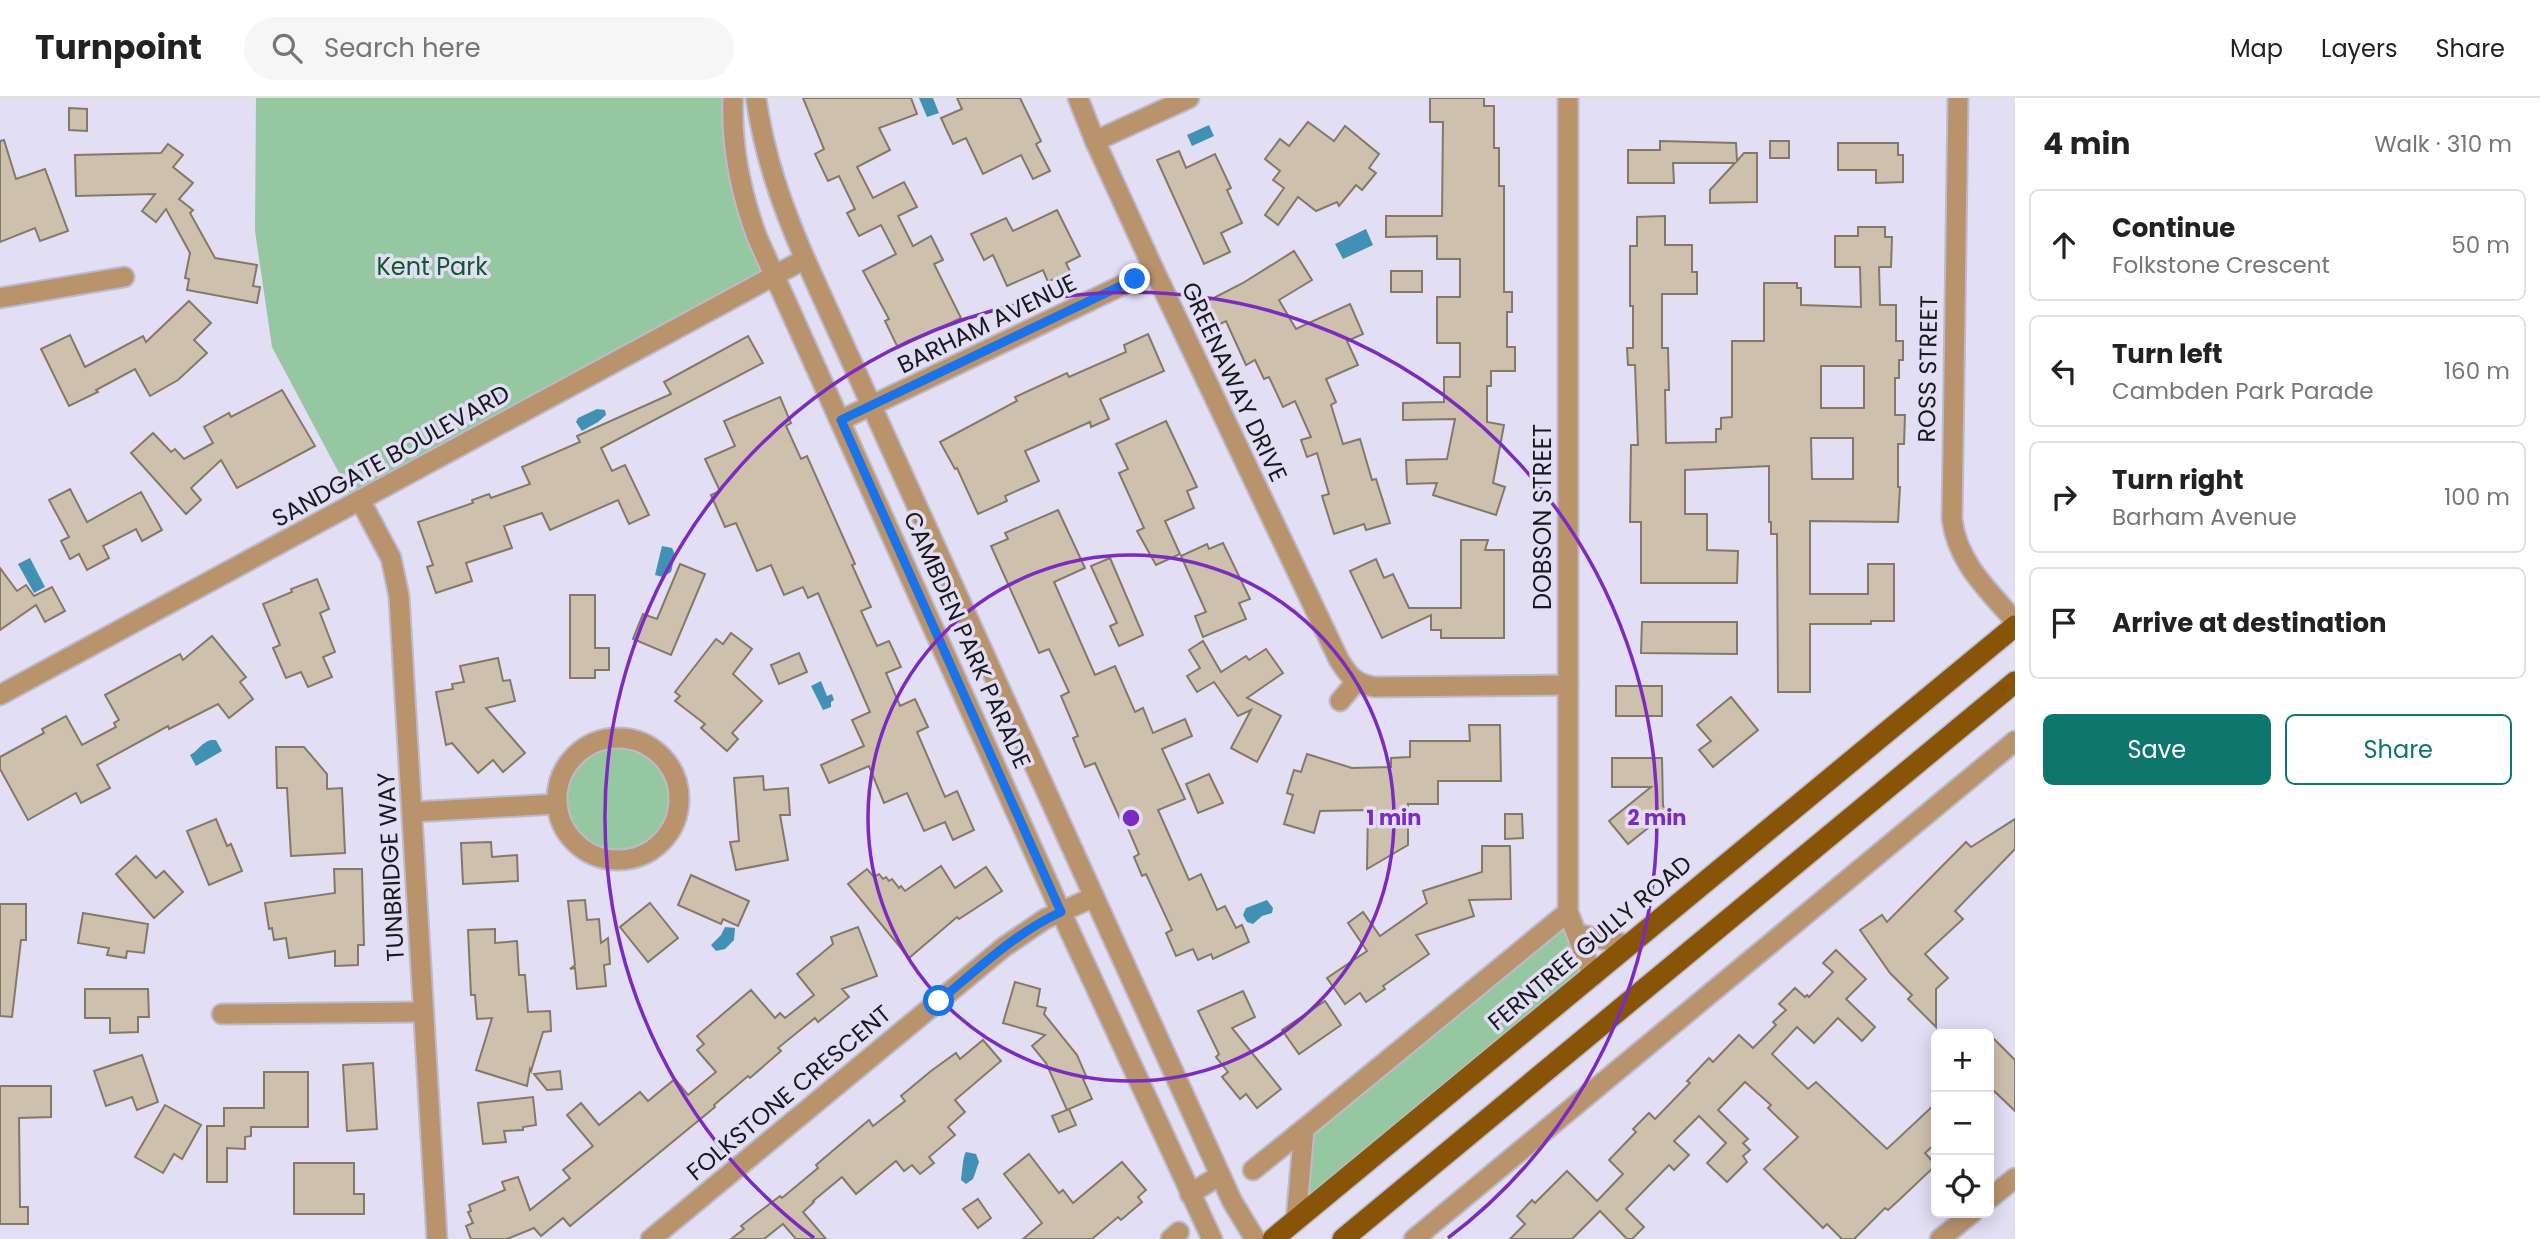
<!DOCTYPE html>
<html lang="en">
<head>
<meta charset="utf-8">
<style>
	:root { --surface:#fff; --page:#f6f6f6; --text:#222; --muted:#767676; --line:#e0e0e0; --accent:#0f766e }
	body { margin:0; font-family:Poppins,sans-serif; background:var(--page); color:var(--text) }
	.controls { position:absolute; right:21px; bottom:21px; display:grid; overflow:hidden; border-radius:10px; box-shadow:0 4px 18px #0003 }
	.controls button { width:63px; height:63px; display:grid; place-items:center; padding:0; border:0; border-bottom:2px solid var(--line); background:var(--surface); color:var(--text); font:35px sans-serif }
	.stop { position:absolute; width:21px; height:21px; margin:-16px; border:5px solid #1a73e8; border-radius:50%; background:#fff }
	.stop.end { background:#1a73e8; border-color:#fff; box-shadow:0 2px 7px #0008 }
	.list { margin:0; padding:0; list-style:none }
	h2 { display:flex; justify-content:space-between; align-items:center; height:91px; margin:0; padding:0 28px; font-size:30px }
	h2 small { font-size:23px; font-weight:400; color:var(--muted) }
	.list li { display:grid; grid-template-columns:46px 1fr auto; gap:21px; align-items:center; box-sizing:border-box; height:112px; margin:0 14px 14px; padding:0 14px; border:2px solid var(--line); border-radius:10px }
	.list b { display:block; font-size:26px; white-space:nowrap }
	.list p { margin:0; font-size:23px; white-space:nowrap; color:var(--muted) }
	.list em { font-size:23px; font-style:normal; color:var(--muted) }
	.actions { display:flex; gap:14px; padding:21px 28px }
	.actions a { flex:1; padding:16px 0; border:2px solid var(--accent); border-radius:10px; text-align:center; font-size:24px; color:var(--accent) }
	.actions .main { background:var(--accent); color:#fff }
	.icon { flex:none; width:38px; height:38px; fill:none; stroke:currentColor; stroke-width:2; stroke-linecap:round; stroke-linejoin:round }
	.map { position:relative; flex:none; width:2015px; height:1141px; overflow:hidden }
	header { display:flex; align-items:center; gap:42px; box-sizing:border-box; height:98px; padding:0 35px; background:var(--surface); border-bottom:2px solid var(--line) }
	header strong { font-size:33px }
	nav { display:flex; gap:38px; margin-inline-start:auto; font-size:24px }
	.search { width:490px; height:63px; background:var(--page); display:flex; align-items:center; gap:18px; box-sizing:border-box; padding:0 24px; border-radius:38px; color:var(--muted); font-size:26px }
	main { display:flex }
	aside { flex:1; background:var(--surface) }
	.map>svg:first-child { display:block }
	.green { fill:#95c7a1 }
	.water { fill:#4091b4 }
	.building { fill:#cdc1ae; stroke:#847968; stroke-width:2; fill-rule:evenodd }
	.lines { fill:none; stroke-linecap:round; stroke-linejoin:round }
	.street-casing { stroke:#bebacd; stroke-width:23 }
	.primary-casing { stroke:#bebacd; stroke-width:24 }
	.street { stroke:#b8936c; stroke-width:19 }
	.primary { stroke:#875408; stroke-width:21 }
	.route { stroke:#1a73e8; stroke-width:9 }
	.ring { fill:none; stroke:#7b2cbf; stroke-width:3.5 }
	.labels { text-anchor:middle; stroke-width:7; stroke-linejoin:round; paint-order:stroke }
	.park-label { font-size:24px; fill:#10582d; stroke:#e2def3 }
	.street-label { font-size:24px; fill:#19181f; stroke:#e2def3 }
	.centre { fill:#7b2cbf; stroke:#e2def3; stroke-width:3.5 }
	.ring-label { font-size:21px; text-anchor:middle; font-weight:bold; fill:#7b2cbf; stroke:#e2def3; stroke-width:7; stroke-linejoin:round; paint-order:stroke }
</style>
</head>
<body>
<header>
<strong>Turnpoint</strong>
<div class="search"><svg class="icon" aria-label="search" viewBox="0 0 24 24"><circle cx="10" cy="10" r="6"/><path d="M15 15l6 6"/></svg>Search here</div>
<nav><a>Map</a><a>Layers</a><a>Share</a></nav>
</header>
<main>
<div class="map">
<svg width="2015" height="1141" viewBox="0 0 2015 1141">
	<rect width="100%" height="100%" fill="#e2def3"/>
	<!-- green -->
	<g class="green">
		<path d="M256 0H733L732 28 774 176 355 405 272 249 255 133Z"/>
		<circle cx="618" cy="701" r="61"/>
		<path d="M1568 814 1593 878 1296 1123 1304 1031Z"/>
	</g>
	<!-- water -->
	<g class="water">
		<path d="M919 0H933L939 15 927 19Z"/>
		<path d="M1209 27 1214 38 1192 48 1187 37Z"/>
		<path d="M1366 131 1373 147 1343 161 1335 146Z"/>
		<path d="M597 311 605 312 606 317 598 324 582 333 576 324 578 320Z"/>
		<path d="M662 448 672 450 675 457 671 474 663 479 655 477Z"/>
		<path d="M30 460 45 489 34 495 18 466Z"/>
		<path d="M821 583 827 598 832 596 834 602 831 604V609L823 612 811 588Z"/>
		<path d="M211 642H216L222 653 196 668 190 657C198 653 202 644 211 642Z"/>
		<path d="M1267 802 1273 810 1272 815 1262 818 1253 826 1247 824 1243 817 1246 810Z"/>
		<path d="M725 829 735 830 734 842 725 851 716 853 711 847 721 837Z"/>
		<path d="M966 1054 976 1056 979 1064 973 1081 966 1086 961 1082C962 1076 963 1057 966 1054Z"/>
	</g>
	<!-- building -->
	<g class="building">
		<path d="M803 0H911L917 16 879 30 890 52 857 69 873 100 904 84 917 109 898 118 913 148 931 138 943 162 934 166 961 220 898 250 885 223 889 221 863 173 896 156 881 127 859 138 847 115 855 111 839 78 828 83 815 56 824 51Z"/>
		<path d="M957 0H1020L1041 43 1036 46 1050 73 1033 81 1021 57 983 76 966 40 953 46 941 20 962 11Z"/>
		<path d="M1430 0H1484V8H1494V50H1499V88H1504V194H1512V214H1507V249H1515V273H1491V288H1487V324L1504 327 1493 385 1505 389 1496 417 1433 397 1437 385 1407 386 1406 362 1447 361 1455 321 1403 322V305L1444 304V279H1460V245H1437V199H1460V161H1437V138L1386 139V118H1442L1443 24H1430Z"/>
		<path d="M69 10 87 11V33L69 32Z"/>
		<path d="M1308 24 1334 43 1345 28 1379 56 1369 70 1376 75 1362 92 1356 87 1339 108 1337 104 1316 113 1298 99 1278 127 1265 117 1284 90 1273 82 1280 73 1265 61 1280 41 1289 48Z"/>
		<path d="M4 42 16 81 45 71 68 133 40 143 35 130 0 144V43Z"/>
		<path d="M1660 43 1736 45 1737 63 1744 55H1757V104L1710 105V92L1735 65H1673L1674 85H1628V52H1660Z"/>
		<rect x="1770" y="43" width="19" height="17"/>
		<path d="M1838 45H1898V57H1903V84L1876 85V72H1838Z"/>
		<path d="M168 46 183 57 173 69 193 85 179 101 193 112 190 115 215 160 257 167 253 188 260 189 257 205 187 192 189 181 185 180 190 155 166 111 156 124 142 113 155 96 76 98 75 57 161 55Z"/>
		<path d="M1179 53 1186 70 1215 56 1231 90 1227 92 1242 125 1221 135 1230 154 1204 166 1157 62Z"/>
		<path d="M1057 112 1080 158 1066 165 1070 173 1048 184 1043 172 1007 188 993 157 984 162 971 136 1006 120 1013 133Z"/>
		<path d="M1665 118V147H1692V174H1697V196H1662V250H1668L1669 292H1665L1666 345 1716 344V331H1721V320L1732 319V243H1764V185H1797V190H1801V207L1861 209 1860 169H1835V138H1858V129H1885V139H1892L1891 169H1879L1880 207H1896V243H1903V262H1899V280H1895V317H1905L1904 346H1898V389H1900L1898 424 1810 423V496H1868V466H1894V523H1871V526H1810V594H1778L1777 436H1771V424H1769V368L1685 372V416H1707V452L1738 453 1737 485H1641V424H1630L1631 347H1638L1635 267H1628L1627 250H1633V208H1630V148H1637V119ZM1821 268H1864V310H1821ZM1811 340H1853V381H1812Z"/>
		<path d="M1294 153 1312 182 1279 202 1296 231 1350 206 1363 236 1347 243 1358 267 1326 281 1336 304 1331 307 1343 346 1360 341 1372 382 1376 381 1390 425 1366 432 1364 426 1334 436 1322 398 1329 396 1317 355 1307 359 1301 342 1311 339 1295 303 1283 309 1269 279 1264 281 1255 262 1246 267 1226 223 1214 229 1202 206 1243 185Z"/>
		<rect x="1391" y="173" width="31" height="21"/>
		<path d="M189 203 211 225 194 242 207 255 178 282 150 298 135 271 96 292 98 294 69 308 41 251 70 237 85 269 143 238 146 244Z"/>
		<path d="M1148 236 1164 273 1100 301 1109 321 1091 329 1090 324 1025 353 1039 383 1005 398 1007 403 978 416 957 370 955 371 940 344 1017 303 1015 299 1067 275 1069 279 1126 254 1124 247Z"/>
		<path d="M748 238 763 265 601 350 612 373 625 367 649 417 629 426 618 402 550 432 542 415 504 428 512 450 466 465 472 483 436 495 427 469 433 467 418 424 473 405 472 402 489 396 491 400 530 386 522 369 580 344 577 338 671 296 664 284Z"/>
		<path d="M282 292 315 348 237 390 221 362 191 390 201 402 186 416 131 355 153 335 171 354 175 351 184 361 213 345 204 329 229 315 231 319Z"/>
		<path d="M780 299 791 325 786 328 801 361 807 358 855 466 852 467 871 509 861 513 877 548 889 543 901 569 886 575 900 608 915 601 928 629 917 634 945 699 957 693 974 732 953 742 945 724 924 733 907 695 884 705 869 668 829 685 821 667 864 648 852 622 870 614 818 495 808 500 803 489 784 497 771 467 757 473 736 425 725 429 711 397 720 393 705 361 735 348 724 323Z"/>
		<path d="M1166 323 1197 389 1187 393 1194 410 1165 423 1180 456 1156 467 1137 433 1144 430 1119 375 1128 371 1116 346Z"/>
		<path d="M70 391 87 424 141 394 162 432 142 443 136 431 103 448 109 460 87 472 79 456 70 461 61 443 69 439 49 402Z"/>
		<path d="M1058 412 1085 470 1054 484 1095 577 1115 568 1135 614 1143 610 1153 635 1185 621 1192 638 1162 651 1185 701 1158 712 1189 782 1201 776 1217 812 1225 808 1236 830 1242 827 1249 844 1213 861 1211 856 1198 862 1193 851 1176 858 1166 835 1172 832 1146 776 1142 778 1134 759 1139 756 1123 719 1120 721 1095 665 1085 669 1073 640 1078 638 1061 598 1069 594 1049 551 1039 555 991 448 1008 441 1005 435Z"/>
		<path d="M1461 442H1488L1485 452H1504V540H1441V532H1431V517L1382 540 1350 473 1376 461 1384 480 1393 476 1409 510H1461Z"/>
		<path d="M1223 445 1250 501 1239 505 1246 521 1203 539 1195 518 1206 514 1181 458 1207 446 1209 451Z"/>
		<path d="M1110 460 1143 537 1119 548 1110 528 1117 525 1091 468Z"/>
		<path d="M680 466 705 476 671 557 633 541 643 516 657 521Z"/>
		<path d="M0 470 17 493 26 487 34 498 52 489 65 513 45 524 36 507 0 532Z"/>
		<path d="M317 481 329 511 320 515 335 554 323 559 332 579 308 589 301 574 286 580 273 550 280 547 263 506 292 494 291 491Z"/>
		<path d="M570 497H595V550H609V572H595V580H570Z"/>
		<path d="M1642 524H1737V556L1641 555Z"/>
		<path d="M731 535 752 551 733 576 762 603 732 635 738 641 727 653 701 630 705 626 675 603 680 598 675 594 716 541 723 546Z"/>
		<path d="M212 538 246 579 240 584 253 601 229 620 218 606 169 631 168 628 97 667 110 690 81 705 76 695 28 722 0 671V659L44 635 42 631 66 618 82 647 116 629 114 625 119 622 105 597 180 556 183 562Z"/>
		<path d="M1203 543 1221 574 1246 558 1249 562 1266 551 1283 575 1247 600 1281 618 1257 664 1231 650 1251 612 1238 618 1214 584 1197 594 1187 578 1200 570 1189 552Z"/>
		<path d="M799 555 807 574 779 586 771 567Z"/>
		<path d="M498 560 503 583 510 582 515 603 486 610 525 655 503 674 493 662 478 675 452 645 446 647 436 594 453 591 452 586 464 584 460 568Z"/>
		<rect x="1616" y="588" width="46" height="30"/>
		<path d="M1731 599 1758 632 1713 669 1699 652 1711 643 1697 627Z"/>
		<path d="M1469 627H1500L1501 683H1438V706H1408V747L1367 771 1368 712 1320 713 1314 735 1284 726 1293 697 1287 695 1294 672 1301 674 1307 656 1352 670 1391 669V660L1410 659V643H1470Z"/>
		<path d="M276 649H304L327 676V691L342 690 345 755 291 758 287 690H277Z"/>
		<path d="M1612 660H1662L1663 708 1668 714 1628 746 1609 723 1651 689H1612Z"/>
		<path d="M1209 676 1223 705 1198 715 1186 686Z"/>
		<path d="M763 678 764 692 788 690 790 717H780L788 762 736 772 730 744 739 743 734 680Z"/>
		<path d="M1505 716H1522L1523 740 1505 741Z"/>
		<path d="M216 721 227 748 231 746 242 773 209 787 187 733Z"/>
		<path d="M2015 721V751L1955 813 1963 821 1925 856 1948 880 1936 891V929L1908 901 1912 897 1890 875 1860 832 1882 817 1887 824 1966 744 1971 749Z"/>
		<path d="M491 744 492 759 517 757 518 783 463 786 461 745Z"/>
		<path d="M1482 748H1510L1511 801 1469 802 1474 818 1416 837 1429 856 1383 888 1385 891 1366 904 1360 895 1345 906 1327 880 1367 853 1348 825 1363 814 1380 838 1427 805 1423 793 1482 774Z"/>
		<path d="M136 758 156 780 164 773 183 794 154 820 116 776Z"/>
		<path d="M941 768 955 790 986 769 1002 793 959 821 957 819 909 860 848 786 867 771 874 779 879 776 883 781 886 779 889 783 892 781 899 790 901 788 905 793Z"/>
		<path d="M334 771H362L364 847H358V867L335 868V853L289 860 286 840 274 842 272 830 269 831 265 805 335 795Z"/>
		<path d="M691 777 749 803 738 828 723 821 721 826 678 807Z"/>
		<path d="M585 802 587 822 599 821 601 845 608 840 610 866 604 867 606 888 577 891 575 870 570 871 575 867 568 803Z"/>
		<path d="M650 805 678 840 648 864 620 829Z"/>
		<path d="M0 806H26V842H21L12 919 0 918Z"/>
		<path d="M83 815 148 826 144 855 127 853 126 860 107 857 109 850 78 845Z"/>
		<path d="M858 829 877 878 842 891 849 899 818 924 815 920 778 950 781 953 750 980 748 978 714 1007 715 1009 570 1128 563 1120 541 1138 534 1130 507 1141H471L466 1128 473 1125 468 1114 471 1113 469 1107 505 1092 502 1084 518 1079 530 1112 570 1080 563 1072 593 1048 567 1017 581 1005 599 1027 640 994 648 1003 675 981 688 997 716 974 697 952 704 946 697 938 751 892 775 920 780 915 785 920 814 897 797 876 833 846 831 839Z"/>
		<path d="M495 831V845L517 843 519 877H525L528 914 550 913 551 933 543 934 531 973 530 971 527 988 476 972 492 920 477 921 475 897H471L468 832Z"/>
		<path d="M1836 852 1866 881 1846 901 1875 929 1862 943 1838 920 1814 945 1797 929 1772 956 1808 991 1816 984 1887 1051 1936 1005V1045L1925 1055 1936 1067 1899 1102 1888 1112 1885 1110 1854 1141H1842L1827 1126 1823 1130 1764 1071 1798 1039 1768 1010 1771 1007 1745 984 1718 1012 1748 1041 1743 1045 1750 1052 1743 1058 1747 1064 1727 1084 1707 1065 1726 1045 1699 1018 1674 1043 1689 1057 1674 1072 1669 1067 1626 1111 1644 1129 1632 1141H1627L1600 1113 1572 1141H1510L1525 1126 1517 1118 1532 1102 1535 1105 1567 1073 1597 1103 1623 1076 1609 1062 1636 1034 1633 1031 1649 1015 1655 1021 1690 985 1687 983 1709 960 1713 964 1739 937 1753 950 1776 927 1773 924 1786 912 1779 906 1795 890 1805 899 1807 897 1809 899 1833 874 1823 865Z"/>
		<path d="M1015 884 1040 891 1037 908 1046 910 1044 916 1077 957 1087 980 1083 981 1092 1001 1067 1012 1046 965 1032 948 1045 937 1003 925Z"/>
		<path d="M85 891H148L149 919H138V934L110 935V920H85Z"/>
		<path d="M1243 893 1255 919 1232 930 1281 991 1257 1010 1246 996 1240 1001 1222 979 1228 974 1216 959 1219 956 1198 913Z"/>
		<path d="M1325 903 1341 927 1299 956 1282 932Z"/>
		<path d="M1989 936 2015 962V1013L1989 988Z"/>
		<path d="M983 942 1001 963 955 1002 965 1014 948 1029 955 1037 929 1059 934 1065 920 1076 912 1067 904 1073 896 1063 856 1096 842 1079 813 1103 814 1104 803 1114 826 1141H796L783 1126 764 1141H731L744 1131 741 1128 755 1117 780 1098 782 1100 818 1070 816 1067 869 1022 873 1028 905 1003 901 998 931 973 956 955 960 961Z"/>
		<path d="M142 957 158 1004 137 1012 132 999 106 1008 94 973Z"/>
		<path d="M373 965 377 1031 347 1033 343 967Z"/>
		<path d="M560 973 562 991 547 992 534 976Z"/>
		<path d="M264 974H308V1029H251V1038L245 1039V1051L227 1050V1084H207V1028H224V1010H264Z"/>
		<path d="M0 988H51V1019L19 1020 20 1109H28V1126H0Z"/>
		<path d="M533 999 536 1027 523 1029V1032L504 1033 506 1044 483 1046 478 1005Z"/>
		<path d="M165 1007 201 1027 182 1061 174 1056 163 1075 135 1059Z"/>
		<path d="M1069 1011 1076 1027 1059 1034 1052 1018Z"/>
		<path d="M1029 1056 1059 1095 1063 1092 1073 1105 1122 1064 1146 1092 1138 1099 1142 1104 1121 1122 1118 1119 1092 1141H1023L1042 1125 1004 1076Z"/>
		<path d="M294 1065H354V1096H364V1116H294Z"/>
		<path d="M978 1101 991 1120 978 1130 963 1111Z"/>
	</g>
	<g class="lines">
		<defs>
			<g id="street">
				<path d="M733 0C731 49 740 93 757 139L1061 814 1212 1141"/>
				<path d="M756 0C764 57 782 108 805 161L1232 1103 1255 1141"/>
				<path d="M1078 0 1095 43 1154 172 1339 562C1349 578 1355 586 1375 589L1568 587"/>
				<path d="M1568 0V814L1593 878"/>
				<path d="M1958 0 1952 421C1957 464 1988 492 2015 523"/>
				<path d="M1095 43 1189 0"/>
				<path d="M0 200 124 179"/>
				<path d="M841 322 1154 172"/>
				<path d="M360 402 391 460 399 498 437 1141"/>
				<path d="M0 597 805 161"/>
				<path d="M1340 603 1356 584"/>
				<circle cx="618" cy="701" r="61"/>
				<path d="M413 714 556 706"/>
				<path d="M1578 836 1629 847"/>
				<path d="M222 916 422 914"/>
				<path d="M1253 1072 1304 1031"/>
				<path d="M1190 1096 1220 1077"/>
				<path d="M1989 1101 2015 1080"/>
				<path d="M1296 1123 1304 1031 1568 814"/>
				<path d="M651 1141 1004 849 1045 821 1094 799"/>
				<path d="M1171 1141 1179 1134"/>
				<path d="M1414 1141 2015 643"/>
				<path d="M1940 1141 1972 1115"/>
			</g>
			<g id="primary">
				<path d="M1273 1141 2015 528"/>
				<path d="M1343 1141 2015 584"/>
			</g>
		</defs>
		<!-- street casing -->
		<use href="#street" class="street-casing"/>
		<!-- primary casing -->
		<use href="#primary" class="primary-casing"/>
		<!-- street -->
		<use href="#street" class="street"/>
		<!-- primary -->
		<use href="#primary" class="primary"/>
	</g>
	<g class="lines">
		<!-- route -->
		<path class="route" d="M939 903C978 871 1015 835 1061 814L841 322 1135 181"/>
	</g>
	<!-- distance rings -->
	<g class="ring">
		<circle cx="1131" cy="720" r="263"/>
		<path d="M814 1140A526 526 0 1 1 1448 1140"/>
	</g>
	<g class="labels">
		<!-- park labels -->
		<g class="park-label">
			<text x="432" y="177">Kent Park</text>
		</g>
		<!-- street labels -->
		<g class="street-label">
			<text transform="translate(987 226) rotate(-26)" y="8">BARHAM AVENUE</text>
			<text transform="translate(1928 271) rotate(-89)" y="8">ROSS STREET</text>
			<text transform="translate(1234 284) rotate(65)" y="8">GREENAWAY DRIVE</text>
			<text transform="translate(391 358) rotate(-29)" y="8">SANDGATE BOULEVARD</text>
			<text transform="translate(1543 419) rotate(-90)" y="8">DOBSON STREET</text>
			<text transform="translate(967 542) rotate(66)" y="8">CAMBDEN PARK PARADE</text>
			<text transform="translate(391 769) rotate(-93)" y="8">TUNBRIDGE WAY</text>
			<text transform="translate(1590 845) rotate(-40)" y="8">FERNTREE GULLY ROAD</text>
			<text transform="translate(789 995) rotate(-40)" y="8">FOLKSTONE CRESCENT</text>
		</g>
	</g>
	<circle cx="1131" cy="720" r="10" class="centre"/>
	<g class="ring-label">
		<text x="1394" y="727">1 min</text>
		<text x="1657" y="727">2 min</text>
	</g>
</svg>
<div class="controls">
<button>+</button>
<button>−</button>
<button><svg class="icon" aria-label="locate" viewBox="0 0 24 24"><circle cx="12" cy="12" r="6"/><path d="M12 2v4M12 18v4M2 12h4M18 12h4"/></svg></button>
</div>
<div class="stop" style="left:939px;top:903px"></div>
<div class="stop end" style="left:1135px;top:181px"></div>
</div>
<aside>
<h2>4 min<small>Walk · 310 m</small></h2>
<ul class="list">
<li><svg class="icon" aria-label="ahead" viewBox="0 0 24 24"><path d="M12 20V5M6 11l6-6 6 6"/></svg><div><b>Continue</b><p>Folkstone Crescent</p></div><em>50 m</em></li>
<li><svg class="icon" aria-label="left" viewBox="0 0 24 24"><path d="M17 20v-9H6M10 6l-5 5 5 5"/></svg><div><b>Turn left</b><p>Cambden Park Parade</p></div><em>160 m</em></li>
<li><svg class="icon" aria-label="right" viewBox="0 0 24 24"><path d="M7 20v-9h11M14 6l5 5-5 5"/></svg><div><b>Turn right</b><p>Barham Avenue</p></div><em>100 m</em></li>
<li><svg class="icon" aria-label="arrive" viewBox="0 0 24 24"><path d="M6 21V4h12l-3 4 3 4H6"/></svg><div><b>Arrive at destination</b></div></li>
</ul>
<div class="actions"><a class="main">Save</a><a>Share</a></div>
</aside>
</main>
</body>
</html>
